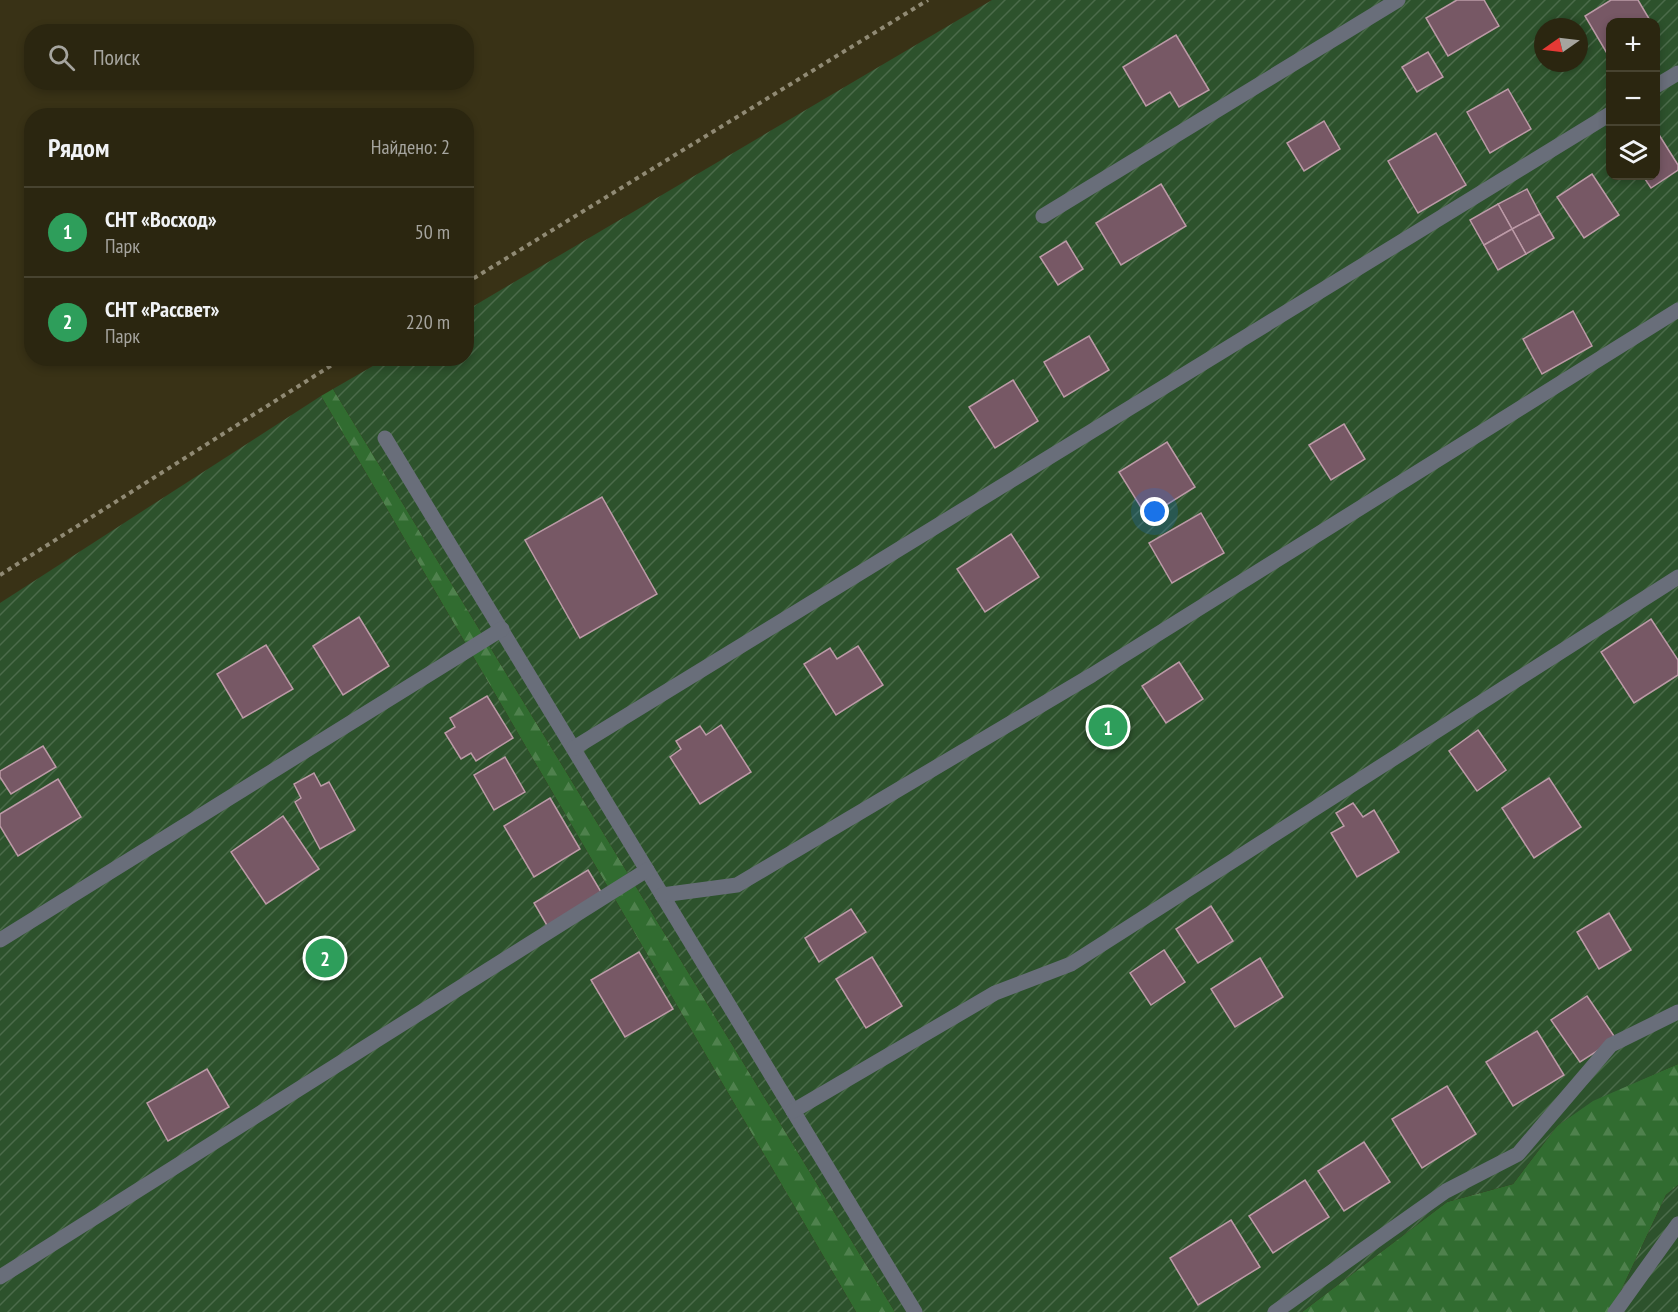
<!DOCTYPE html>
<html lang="ru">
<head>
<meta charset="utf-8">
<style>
	:root { --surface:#2b2610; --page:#332e19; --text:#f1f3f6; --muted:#a6a59f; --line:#474330; --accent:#65c5ee }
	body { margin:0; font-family:"PT Sans Narrow",sans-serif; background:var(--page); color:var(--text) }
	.controls { position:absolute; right:18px; top:18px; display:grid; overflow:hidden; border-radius:12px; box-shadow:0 3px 9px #0003 }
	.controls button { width:54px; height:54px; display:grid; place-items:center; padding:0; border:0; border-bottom:2px solid var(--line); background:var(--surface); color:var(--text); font:30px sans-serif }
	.compass { position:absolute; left:1534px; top:18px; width:54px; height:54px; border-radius:50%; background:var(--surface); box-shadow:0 3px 9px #0003; rotate:256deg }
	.you { position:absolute; left:1155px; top:512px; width:21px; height:21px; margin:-15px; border:4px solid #fff; border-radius:50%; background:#1a73e8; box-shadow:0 0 0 9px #1a73e833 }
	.badge { display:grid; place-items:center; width:39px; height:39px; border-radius:50%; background:var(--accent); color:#fff; font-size:20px; font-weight:700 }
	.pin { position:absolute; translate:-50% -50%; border:3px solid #fff; box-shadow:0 2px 6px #0006 }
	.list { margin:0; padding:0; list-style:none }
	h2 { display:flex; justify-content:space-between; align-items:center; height:78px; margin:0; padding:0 24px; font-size:26px }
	h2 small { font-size:20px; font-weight:400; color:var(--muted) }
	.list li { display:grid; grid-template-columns:39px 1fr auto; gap:18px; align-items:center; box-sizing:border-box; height:90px; padding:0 24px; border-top:2px solid var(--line) }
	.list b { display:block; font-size:22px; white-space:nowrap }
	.list p { margin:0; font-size:20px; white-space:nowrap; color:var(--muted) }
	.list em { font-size:20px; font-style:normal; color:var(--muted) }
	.icon { flex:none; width:33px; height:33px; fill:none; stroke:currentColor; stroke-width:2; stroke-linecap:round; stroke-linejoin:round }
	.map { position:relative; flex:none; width:1678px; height:1312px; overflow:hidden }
	.search { position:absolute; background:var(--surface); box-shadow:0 3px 9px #0003; left:24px; top:24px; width:450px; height:66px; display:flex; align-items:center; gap:15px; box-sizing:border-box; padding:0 21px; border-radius:24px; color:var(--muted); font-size:22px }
	.panel { position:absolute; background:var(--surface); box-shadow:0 3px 9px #0003; left:24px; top:108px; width:450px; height:258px; border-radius:24px }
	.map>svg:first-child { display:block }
	.forest { fill:url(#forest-firs) }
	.garden { fill:url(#garden-furrows); fill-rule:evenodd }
	.building { fill:#775865; stroke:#bc9aa7; stroke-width:1.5 }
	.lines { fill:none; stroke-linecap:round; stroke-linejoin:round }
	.path { stroke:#908a74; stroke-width:4; stroke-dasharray:4.5 4.5; stroke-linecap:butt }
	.service { stroke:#696e7a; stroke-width:15 }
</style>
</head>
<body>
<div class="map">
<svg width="1678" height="1312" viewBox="0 0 1678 1312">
	<defs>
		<pattern id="forest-firs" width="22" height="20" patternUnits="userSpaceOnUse" patternTransform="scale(1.5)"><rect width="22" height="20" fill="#316c30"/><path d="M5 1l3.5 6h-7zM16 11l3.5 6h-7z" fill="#4f814d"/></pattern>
		<pattern id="garden-furrows" width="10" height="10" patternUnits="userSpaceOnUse" patternTransform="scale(1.5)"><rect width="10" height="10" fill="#2d522c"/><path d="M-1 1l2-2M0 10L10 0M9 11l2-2" fill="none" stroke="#4b6b4a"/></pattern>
	</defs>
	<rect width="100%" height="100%" fill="#393216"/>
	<!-- forest -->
	<g class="forest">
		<path d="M333 389 895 1312H856L321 396Z"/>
		<path d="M1678 1064V1185L1666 1195 1611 1312H1302L1447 1202 1513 1184 1557 1126 1593 1100Z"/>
	</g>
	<!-- garden -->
	<g class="garden">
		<path d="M992 0H1678V1064L1593 1101 1557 1126 1513 1184 1447 1202 1302 1312H895L333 389 385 359 466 358 467 310ZM1610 22H1656V176H1610ZM1543 27H1579V63H1543Z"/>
		<path d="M321 396 856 1312H0V603Z"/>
		<path d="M1678 1185V1312H1611L1666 1195Z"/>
	</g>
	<!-- building -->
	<g class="building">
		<path d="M1457 0H1484L1499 26 1448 56 1426 18Z"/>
		<path d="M1611 0H1638L1651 22H1610V54L1608 55 1585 16Z"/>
		<path d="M1176 35 1209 90 1179 107 1170 92 1146 106 1123 67Z"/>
		<path d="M1428 52 1443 77 1417 92 1402 67Z"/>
		<path d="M1508 89 1531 129 1490 153 1467 112Z"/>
		<path d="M1324 121 1340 149 1304 171 1287 143Z"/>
		<path d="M1656 130 1678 165V170L1651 188 1643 176H1656Z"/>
		<path d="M1436 133 1466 185 1418 213 1388 161Z"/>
		<path d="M1592 174 1619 215 1584 238 1557 197Z"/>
		<path d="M1161 184 1186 226 1121 265 1096 223Z"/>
		<path d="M1527 189 1540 214 1512 229 1498 204Z"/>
		<path d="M1498 204 1512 229 1484 245 1470 220Z"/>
		<path d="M1540 214 1554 238 1526 254 1512 229Z"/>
		<path d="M1512 229 1526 254 1498 270 1484 245Z"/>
		<path d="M1066 241 1083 269 1058 285 1040 257Z"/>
		<path d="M1573 311 1592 346 1542 374 1523 339Z"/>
		<path d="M1089 336 1109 370 1064 397 1044 362Z"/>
		<path d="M1013 380 1038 421 995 448 969 407Z"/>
		<path d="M1344 424 1365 459 1331 480 1309 445Z"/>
		<path d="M1167 442 1195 487 1147 517 1119 472Z"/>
		<path d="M602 497 657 594 580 638 525 540Z"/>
		<path d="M1201 513 1224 553 1172 583 1149 543Z"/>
		<path d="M1011 534 1039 577 985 612 957 569Z"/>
		<path d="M359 617 389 666 343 695 313 646Z"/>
		<path d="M1651 619 1678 660V675L1634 703 1601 652Z"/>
		<path d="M266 645 293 689 243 718 217 674Z"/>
		<path d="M858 646 883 685 836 715 804 664 830 648 837 659Z"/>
		<path d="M1179 662 1203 699 1166 723 1142 686Z"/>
		<path d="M487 696 513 738 476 761 471 753 461 759 445 733 455 727 450 718Z"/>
		<path d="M721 725 751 772 700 804 670 757 681 749 676 741 700 726 706 735Z"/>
		<path d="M1478 730 1506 770 1477 791 1449 751Z"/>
		<path d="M43 746 56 767 11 794 0 777V771Z"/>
		<path d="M505 757 525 792 494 810 474 775Z"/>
		<path d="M314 773 321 786 329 782 355 830 320 849 295 802 301 798 294 784Z"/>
		<path d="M1549 778 1581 827 1534 858 1502 808Z"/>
		<path d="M58 779 81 817 18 856 0 826V814Z"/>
		<path d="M550 798 580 849 534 877 504 826Z"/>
		<path d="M1353 803 1363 817 1374 810 1399 852 1357 877 1331 833 1344 826 1336 813Z"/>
		<path d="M283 816 319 869 266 904 231 852Z"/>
		<path d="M588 870 607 902 552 934 534 903Z"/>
		<path d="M1211 906 1233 941 1198 963 1176 929Z"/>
		<path d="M851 909 866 932 819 962 805 938Z"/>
		<path d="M1609 913 1631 950 1599 969 1577 932Z"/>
		<path d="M1164 950 1185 982 1151 1005 1130 973Z"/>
		<path d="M639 952 673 1009 625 1037 591 980Z"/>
		<path d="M872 957 902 1006 866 1028 836 979Z"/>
		<path d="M1260 958 1283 997 1235 1027 1211 989Z"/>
		<path d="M1587 996 1616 1039 1580 1062 1551 1020Z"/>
		<path d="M1537 1031 1564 1075 1513 1106 1486 1062Z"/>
		<path d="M207 1069 229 1107 168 1141 147 1103Z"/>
		<path d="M1447 1086 1476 1134 1422 1168 1392 1119Z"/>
		<path d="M1364 1142 1390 1182 1344 1211 1318 1171Z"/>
		<path d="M1305 1180 1329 1217 1273 1253 1249 1216Z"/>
		<path d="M1231 1220 1260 1267 1198 1305 1170 1258Z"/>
	</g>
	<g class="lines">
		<!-- path -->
		<g class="path">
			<path d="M466 283 928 0"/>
			<path d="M0 575 343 358"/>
		</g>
		<!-- service -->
		<g class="service">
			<path d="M1656 86 1678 73"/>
			<path d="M1043 216 1398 0"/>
			<path d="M385 438 915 1312"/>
			<path d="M574 748 1610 114"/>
			<path d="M662 895 737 885 1092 675 1678 310"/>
			<path d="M0 940 502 629"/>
			<path d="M793 1111 995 993 1071 964 1678 577"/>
			<path d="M0 1277 647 870"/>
			<path d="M1275 1312 1446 1191 1518 1154 1611 1045 1678 1012"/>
			<path d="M1615 1312 1678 1224"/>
		</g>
	</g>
</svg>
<div class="controls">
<button>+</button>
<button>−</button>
<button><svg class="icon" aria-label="layers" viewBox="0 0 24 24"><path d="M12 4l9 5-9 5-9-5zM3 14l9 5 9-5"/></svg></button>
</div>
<svg class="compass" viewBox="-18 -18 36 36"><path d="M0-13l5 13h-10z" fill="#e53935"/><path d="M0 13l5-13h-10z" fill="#a6a59f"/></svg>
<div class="you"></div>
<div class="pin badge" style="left:1108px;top:727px;background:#2e9e5b">1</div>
<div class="pin badge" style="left:325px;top:958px;background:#2e9e5b">2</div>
<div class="search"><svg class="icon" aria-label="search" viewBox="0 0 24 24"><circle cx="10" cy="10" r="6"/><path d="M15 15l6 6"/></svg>Поиск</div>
<section class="panel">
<h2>Рядом<small>Найдено: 2</small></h2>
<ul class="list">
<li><span class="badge" style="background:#2e9e5b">1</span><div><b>СНТ «Восход»</b><p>Парк</p></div><em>50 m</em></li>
<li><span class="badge" style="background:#2e9e5b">2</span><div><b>СНТ «Рассвет»</b><p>Парк</p></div><em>220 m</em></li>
</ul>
</section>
</div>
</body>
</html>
